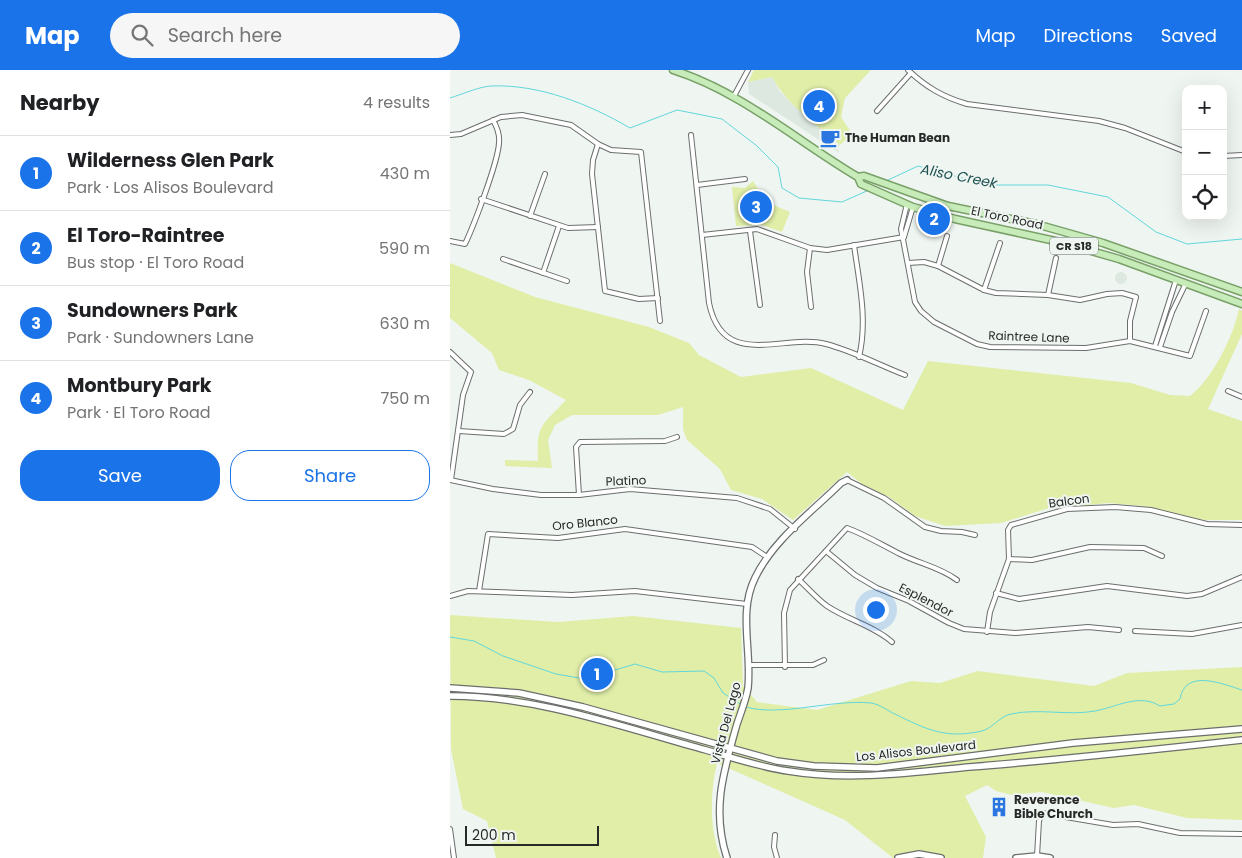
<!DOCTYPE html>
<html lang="en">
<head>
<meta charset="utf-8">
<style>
	:root { --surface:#fff; --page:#f6f6f6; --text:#202124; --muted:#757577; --line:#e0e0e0; --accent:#1a73e8 }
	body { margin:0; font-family:Poppins,sans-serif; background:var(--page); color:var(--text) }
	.controls { position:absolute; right:15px; top:15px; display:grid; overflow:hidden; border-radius:10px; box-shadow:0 5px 20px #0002 }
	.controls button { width:45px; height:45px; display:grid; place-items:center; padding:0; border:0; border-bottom:1px solid var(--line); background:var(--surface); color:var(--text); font:25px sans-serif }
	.scale { position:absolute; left:15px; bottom:12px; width:134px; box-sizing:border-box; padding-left:5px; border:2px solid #272928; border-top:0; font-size:14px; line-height:18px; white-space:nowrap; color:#272928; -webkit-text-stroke:4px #eff5f1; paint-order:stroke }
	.you { position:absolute; left:425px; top:539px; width:18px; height:18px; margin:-12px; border:4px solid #fff; border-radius:50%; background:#1a73e8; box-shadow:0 0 0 8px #1a73e833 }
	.badge { display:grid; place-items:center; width:32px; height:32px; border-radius:50%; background:var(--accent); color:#fff; font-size:16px; font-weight:700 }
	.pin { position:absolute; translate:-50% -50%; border:2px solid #fff; box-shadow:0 1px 5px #0006 }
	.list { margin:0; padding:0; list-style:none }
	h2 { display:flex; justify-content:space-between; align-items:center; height:65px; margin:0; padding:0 20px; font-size:21px }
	h2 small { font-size:16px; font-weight:400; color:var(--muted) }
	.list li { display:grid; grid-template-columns:32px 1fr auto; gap:15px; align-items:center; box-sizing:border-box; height:75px; padding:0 20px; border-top:1px solid var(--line) }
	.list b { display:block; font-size:19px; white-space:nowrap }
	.list p { margin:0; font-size:16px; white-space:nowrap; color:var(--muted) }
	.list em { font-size:16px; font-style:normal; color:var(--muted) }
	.actions { display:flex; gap:10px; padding:15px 20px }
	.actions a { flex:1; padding:11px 0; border:1px solid var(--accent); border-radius:20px; text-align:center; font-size:18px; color:var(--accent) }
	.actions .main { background:var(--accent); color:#fff }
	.icon { flex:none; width:28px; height:28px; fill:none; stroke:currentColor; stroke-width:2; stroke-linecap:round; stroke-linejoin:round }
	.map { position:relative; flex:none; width:792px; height:788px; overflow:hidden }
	header { display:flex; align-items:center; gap:30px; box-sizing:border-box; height:70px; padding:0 25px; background:var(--accent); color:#fff }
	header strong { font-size:24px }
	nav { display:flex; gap:28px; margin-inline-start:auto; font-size:18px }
	.search { width:350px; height:45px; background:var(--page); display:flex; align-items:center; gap:12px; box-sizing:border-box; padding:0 18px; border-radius:28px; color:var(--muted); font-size:19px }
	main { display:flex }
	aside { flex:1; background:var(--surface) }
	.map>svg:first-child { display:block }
	.built { fill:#dce8e0 }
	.green { fill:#e0eea8 }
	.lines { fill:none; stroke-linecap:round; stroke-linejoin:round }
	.stream { stroke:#62d7db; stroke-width:1 }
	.street-casing { stroke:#6b6f6c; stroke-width:6 }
	.secondary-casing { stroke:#6b6f6c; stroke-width:8 }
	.primary-casing { stroke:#78a068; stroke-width:9 }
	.street { stroke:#fff; stroke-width:4 }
	.secondary { stroke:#fff; stroke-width:5.5 }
	.primary { stroke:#c8ecb9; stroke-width:6 }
	.labels { text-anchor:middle; stroke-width:4; stroke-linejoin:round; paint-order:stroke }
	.shield { fill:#eff5f1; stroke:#636664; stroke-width:1 }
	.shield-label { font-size:11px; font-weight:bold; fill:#272928 }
	.poi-label { font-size:12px; font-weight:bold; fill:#272928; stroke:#eff5f1; text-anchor:start }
	.street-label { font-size:12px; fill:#272928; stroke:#eff5f1 }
	.water-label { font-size:14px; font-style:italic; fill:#1c5051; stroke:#eff5f1 }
</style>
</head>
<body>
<header>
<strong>Map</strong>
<div class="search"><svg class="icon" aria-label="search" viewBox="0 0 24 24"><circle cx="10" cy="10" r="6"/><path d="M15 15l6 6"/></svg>Search here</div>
<nav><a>Map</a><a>Directions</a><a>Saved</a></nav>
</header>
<main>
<aside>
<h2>Nearby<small>4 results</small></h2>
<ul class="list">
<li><span class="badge">1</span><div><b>Wilderness Glen Park</b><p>Park · Los Alisos Boulevard</p></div><em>430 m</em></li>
<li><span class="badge">2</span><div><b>El Toro-Raintree</b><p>Bus stop · El Toro Road</p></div><em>590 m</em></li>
<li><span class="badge">3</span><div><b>Sundowners Park</b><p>Park · Sundowners Lane</p></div><em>630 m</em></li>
<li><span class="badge">4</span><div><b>Montbury Park</b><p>Park · El Toro Road</p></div><em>750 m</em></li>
</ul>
<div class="actions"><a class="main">Save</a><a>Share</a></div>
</aside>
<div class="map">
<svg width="792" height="788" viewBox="0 0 792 788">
	<rect width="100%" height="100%" fill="#eff5f1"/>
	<!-- built -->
	<g class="built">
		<path d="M322 7 329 20 340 32 390 75 388 78 389 83 299 24 298 12Z"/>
		<circle cx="671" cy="208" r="6"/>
	</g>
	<!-- green -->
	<g class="green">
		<path d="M304 0H421L395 28 391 47 402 64 390 75C366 54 338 36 322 7L298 12Z"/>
		<path d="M303 111 316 132 340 142 332 162 312 155 286 156 282 117 295 118Z"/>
		<path d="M0 193 85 227 199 257 239 273 249 285 291 307 361 298 453 340 478 291 681 313 720 325 740 326C763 308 783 267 789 239L792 241V264L758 339 792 351V450H754L693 436 658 433 596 439 551 453 495 456 465 446 439 427 412 414 397 402 343 450 312 429 281 420 270 399 237 370 233 359V337L208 345H122L105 355 98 370 102 398 55 396V390L88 391C86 354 92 356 116 330L79 310 49 300 42 283 0 248Z"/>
		<path d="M0 545 108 552 183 546 291 558 293 616 307 632 367 640 461 611 490 613 528 601 644 616 677 603 792 597V750L737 748 684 735 664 738 592 722 562 725 546 721 537 715 515 726 536 767 533 788H443L395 750 267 693C260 722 259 760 271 788H46L37 751 13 739 1 679Z"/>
	</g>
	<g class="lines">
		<!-- stream -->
		<g class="stream">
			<path d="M0 28C13 24 28 17 41 16 89 14 139 34 180 58L227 40 272 49 307 76 328 97 332 118 349 128 392 132 419 120"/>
			<path d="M436 111 468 96 538 115H598L658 127 706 162 737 174 792 169"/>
			<path d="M0 567 24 571 53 586 106 604 135 609 185 594 212 602 254 601 264 608 273 623 292 635"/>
			<path d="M296 637C331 647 382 629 421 633 429 634 438 641 445 644 477 660 496 669 532 661 543 658 550 646 561 644 589 638 618 646 645 641 667 637 689 623 710 636L724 634 730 629C735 598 773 614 792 620"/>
		</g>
		<defs>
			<g id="street">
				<path d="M458 0C476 17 493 27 517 34L649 51 675 58 736 82"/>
				<path d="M284 26 298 0"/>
				<path d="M427 41 461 3"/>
				<path d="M0 65 11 64 51 47 72 45 121 55 148 74 161 80 191 82 210 251"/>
				<path d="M241 65 259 233C273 301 333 263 376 274 403 281 429 295 455 305"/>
				<path d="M148 74 143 90 142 104 155 221 189 229 208 228"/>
				<path d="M773 86 792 85"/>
				<path d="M247 115 295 109"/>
				<path d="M31 129 118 158 148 157"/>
				<path d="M457 134 451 159 465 232 471 241 484 252 527 274 540 277 636 278 680 271 740 286 756 241"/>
				<path d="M80 146 95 104"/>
				<path d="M300 161 310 235"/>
				<path d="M252 165 307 159 360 178 377 180 454 167"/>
				<path d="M454 167 463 137"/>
				<path d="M0 171 15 174C24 155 48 92 49 73 50 64 47 57 43 50"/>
				<path d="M404 175C409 212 418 250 409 287"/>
				<path d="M360 178 357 202 361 237"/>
				<path d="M53 189 117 211"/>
				<path d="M458 193 474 192 488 196 534 220 546 223 598 225 630 230 657 224 672 223 686 227 680 251V271"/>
				<path d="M488 196 497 166"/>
				<path d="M93 203 109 156"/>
				<path d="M534 220 550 173"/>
				<path d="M598 225 606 188"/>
				<path d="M705 276 726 210"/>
				<path d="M710 277 722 242 736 213"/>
				<path d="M0 282 21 302 13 325 1 410"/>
				<path d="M778 321 792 327"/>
				<path d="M9 361 54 364 63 359 70 335 80 322"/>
				<path d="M0 410 43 419 91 425H129L180 419 287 428 320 439 345 459"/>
				<path d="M397 410 434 428 475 457 491 461 512 462 525 465"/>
				<path d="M129 425 126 377 130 372 215 371 227 367"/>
				<path d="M376 481 405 505 427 518 459 531 499 553 514 559 565 563 638 557 669 560"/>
				<path d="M559 489 582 490 640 477 694 478 712 486"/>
				<path d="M348 509C358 518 367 529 377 536 398 550 424 556 442 572"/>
				<path d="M29 521 38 464 108 468 175 459 302 477 317 487"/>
				<path d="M546 523 569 529 657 516 737 526 752 524 792 507"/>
				<path d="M0 526 18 521 122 525 185 521 297 534"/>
				<path d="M685 561 742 564 792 555"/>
				<path d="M537 562 540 542 559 489 558 460 561 455 617 439 665 437 701 440 757 454 792 455"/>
				<path d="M298 595H363L374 590"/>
				<path d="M335 597 334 543 340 520 397 458C416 465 432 475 450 484 470 494 490 497 507 510"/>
				<path d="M0 759 4 788"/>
				<path d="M325 765 324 777 327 788"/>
				<path d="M587 786 589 751 592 743 663 755 688 754 730 763 792 764"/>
			</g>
			<g id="secondary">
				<path d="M0 618 69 623 133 637 327 691 364 696 427 698 623 673 792 659"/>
				<path d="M0 626C87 626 172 657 256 680 283 688 310 697 338 701 398 711 459 703 519 697 610 690 701 680 792 670"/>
				<path d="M277 788C261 740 274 700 287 654 291 642 296 630 298 618 302 581 288 542 305 508 323 470 362 442 391 413L397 410"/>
				<path d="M448 788 469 784 491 788"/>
				<path d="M566 788 587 786 600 788"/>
			</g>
			<g id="primary">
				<path d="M223 0C292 22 347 71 408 107L411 114 463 137 505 149 610 172 669 189 792 234"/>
				<path d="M408 107 414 106 498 136 586 154 653 173 792 222"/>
			</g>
		</defs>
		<!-- street casing -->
		<use href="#street" class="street-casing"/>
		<!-- secondary casing -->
		<use href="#secondary" class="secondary-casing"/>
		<!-- primary casing -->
		<use href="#primary" class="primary-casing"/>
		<!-- street -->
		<use href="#street" class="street"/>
		<!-- secondary -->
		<use href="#secondary" class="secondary"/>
		<!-- primary -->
		<use href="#primary" class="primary"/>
	</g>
	<!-- icons -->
	<defs>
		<symbol id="cafe-bare" viewBox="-9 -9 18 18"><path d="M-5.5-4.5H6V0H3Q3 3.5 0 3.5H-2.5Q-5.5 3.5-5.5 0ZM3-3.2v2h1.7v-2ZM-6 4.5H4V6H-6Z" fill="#2b75e1" stroke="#eff5f1" stroke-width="2.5" paint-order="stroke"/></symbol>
		<symbol id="building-bare" viewBox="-9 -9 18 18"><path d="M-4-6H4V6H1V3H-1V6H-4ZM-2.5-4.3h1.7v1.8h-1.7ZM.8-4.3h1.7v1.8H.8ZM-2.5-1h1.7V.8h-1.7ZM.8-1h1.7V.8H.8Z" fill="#2b75e1" stroke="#eff5f1" stroke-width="2.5" paint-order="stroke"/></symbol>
	</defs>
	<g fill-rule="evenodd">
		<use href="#cafe-bare" x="366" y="54" width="28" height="28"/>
		<use href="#building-bare" x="535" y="723" width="28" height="28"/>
	</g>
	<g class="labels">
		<!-- shield labels -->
		<rect class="shield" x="600" y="167.5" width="48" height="17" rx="4"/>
		<g class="shield-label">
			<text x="624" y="180">CR S18</text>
		</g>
		<!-- poi labels -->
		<g class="poi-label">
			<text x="395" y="72">The Human Bean</text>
			<text x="564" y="734">Reverence<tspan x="564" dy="14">Bible Church</tspan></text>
		</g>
		<!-- street labels -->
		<g class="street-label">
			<text transform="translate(557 148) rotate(12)" y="4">El Toro Road</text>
			<text transform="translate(579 267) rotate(2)" y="4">Raintree Lane</text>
			<text transform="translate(176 411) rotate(-2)" y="4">Platino</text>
			<text transform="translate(619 431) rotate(-8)" y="4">Balcon</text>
			<text transform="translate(135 453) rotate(-6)" y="4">Oro Blanco</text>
			<text transform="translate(476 530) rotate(27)" y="4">Esplendor</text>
			<text transform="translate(276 653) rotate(-75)" y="4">Vista Del Lago</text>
			<text transform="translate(466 681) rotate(-6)" y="4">Los Alisos Boulevard</text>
		</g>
		<!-- water labels -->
		<g class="water-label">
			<text transform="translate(509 106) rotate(11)" y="5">Aliso Creek</text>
		</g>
	</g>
</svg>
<div class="controls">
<button>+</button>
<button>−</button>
<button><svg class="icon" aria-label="locate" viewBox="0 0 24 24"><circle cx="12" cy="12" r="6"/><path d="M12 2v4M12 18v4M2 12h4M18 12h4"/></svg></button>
</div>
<div class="scale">200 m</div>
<div class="you"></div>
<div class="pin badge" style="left:147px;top:604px">1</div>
<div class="pin badge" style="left:484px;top:149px">2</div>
<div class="pin badge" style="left:306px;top:137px">3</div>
<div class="pin badge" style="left:369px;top:36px">4</div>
</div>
</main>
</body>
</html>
